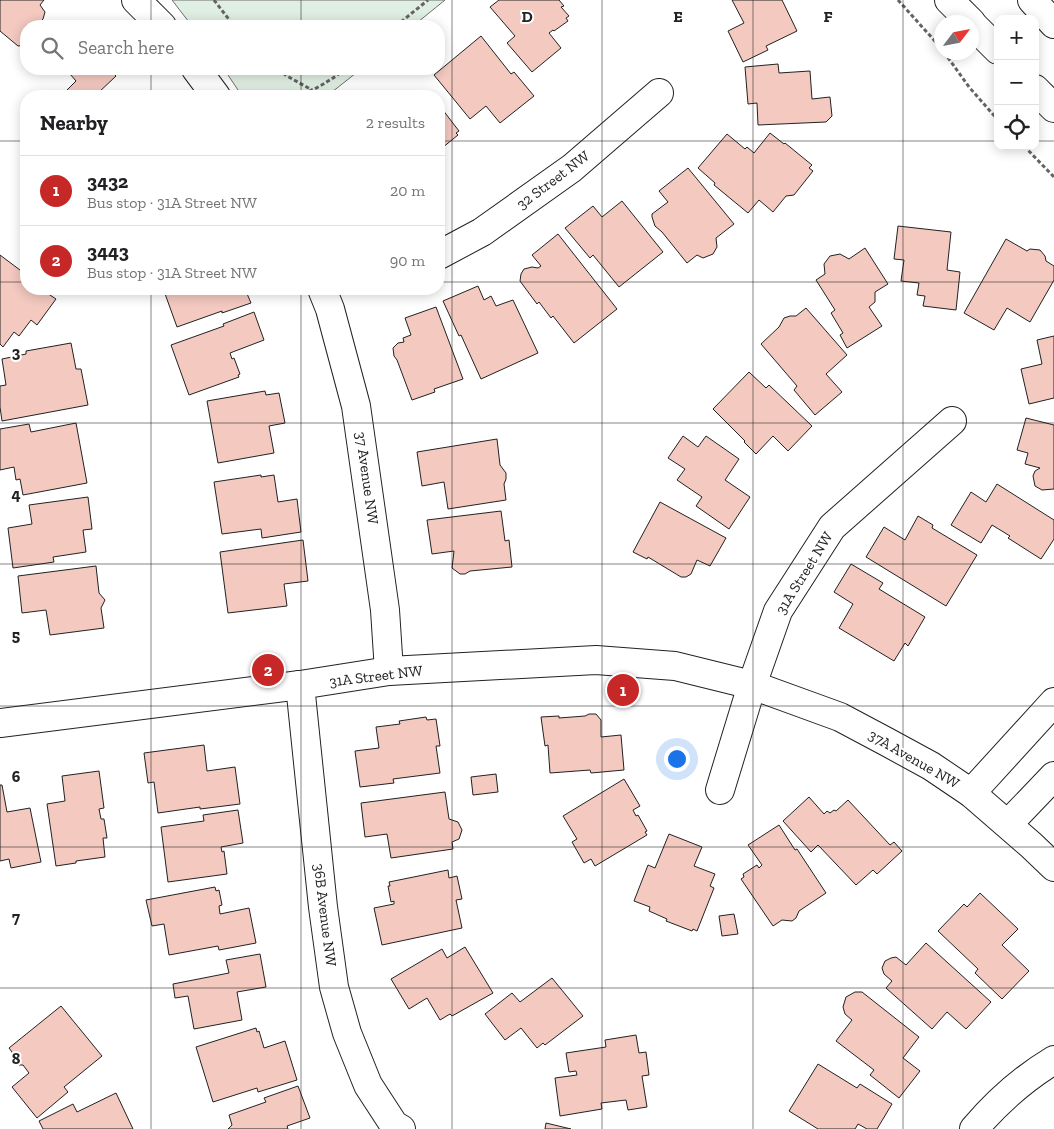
<!DOCTYPE html>
<html lang="en">
<head>
<meta charset="utf-8">
<style>
	:root { --surface:#fff; --page:#f6f6f6; --text:#202124; --muted:#757577; --line:#e0e0e0; --accent:#c62828 }
	body { margin:0; font-family:"Zilla Slab",serif; background:var(--page); color:var(--text) }
	.controls { position:absolute; right:15px; top:15px; display:grid; overflow:hidden; border-radius:10px; box-shadow:0 2px 12px #0003 }
	.controls button { width:45px; height:45px; display:grid; place-items:center; padding:0; border:0; border-bottom:1px solid var(--line); background:var(--surface); color:var(--text); font:25px sans-serif }
	.compass { position:absolute; left:934px; top:15px; width:45px; height:45px; border-radius:50%; background:var(--surface); box-shadow:0 2px 12px #0003; rotate:58deg }
	.you { position:absolute; left:676px; top:758px; width:18px; height:18px; margin:-12px; border:4px solid #fff; border-radius:50%; background:#1a73e8; box-shadow:0 0 0 8px #1a73e833 }
	.badge { display:grid; place-items:center; width:32px; height:32px; border-radius:50%; background:var(--accent); color:#fff; font-size:16px; font-weight:700 }
	.pin { position:absolute; translate:-50% -50%; border:2px solid #fff; box-shadow:0 1px 5px #0006 }
	.list { margin:0; padding:0; list-style:none }
	h2 { display:flex; justify-content:space-between; align-items:center; height:65px; margin:0; padding:0 20px; font-size:21px }
	h2 small { font-size:16px; font-weight:400; color:var(--muted) }
	.list li { display:grid; grid-template-columns:32px 1fr auto; gap:15px; align-items:center; box-sizing:border-box; height:70px; padding:0 20px; border-top:1px solid var(--line) }
	.list b { display:block; font-size:19px; white-space:nowrap }
	.list p { margin:0; font-size:16px; white-space:nowrap; color:var(--muted) }
	.list em { font-size:16px; font-style:normal; color:var(--muted) }
	.icon { flex:none; width:28px; height:28px; fill:none; stroke:currentColor; stroke-width:2; stroke-linecap:round; stroke-linejoin:round }
	.map { position:relative; flex:none; width:1054px; height:1129px; overflow:hidden }
	.search { position:absolute; background:var(--surface); box-shadow:0 2px 12px #0003; left:20px; top:20px; width:425px; height:55px; display:flex; align-items:center; gap:12px; box-sizing:border-box; padding:0 18px; border-radius:20px; color:var(--muted); font-size:19px }
	.panel { position:absolute; background:var(--surface); box-shadow:0 2px 12px #0003; left:20px; top:90px; width:425px; height:205px; border-radius:20px }
	.map>svg:first-child { display:block }
	.green { fill:#e0efe3; stroke:#6f6f6f }
	.building { fill:#f3c9c0; stroke:#222 }
	.lines { fill:none; stroke-linecap:round; stroke-linejoin:round }
	.street-casing { stroke:#222; stroke-width:30 }
	.secondary-casing { stroke:#222; stroke-width:30 }
	.path { stroke:#646464; stroke-width:3; stroke-dasharray:4 2.5; stroke-linecap:butt }
	.street { stroke:#fff; stroke-width:28 }
	.secondary { stroke:#fff; stroke-width:28 }
	.grid { fill:none; stroke:#222; stroke-width:1; stroke-opacity:0.55 }
	.labels { text-anchor:middle; stroke-width:4; stroke-linejoin:round; paint-order:stroke }
	.street-label { font-size:15px; fill:#222; stroke:#fff }
	.grid-label { font-size:16px; text-anchor:middle; font-weight:bold; fill:#222; stroke:#fff; stroke-width:4; stroke-linejoin:round; paint-order:stroke }
</style>
</head>
<body>
<div class="map">
<svg width="1054" height="1129" viewBox="0 0 1054 1129">
	<rect width="100%" height="100%" fill="#fff"/>
	<!-- green -->
	<g class="green">
		<path d="M172 0H445L413 26H192Z"/>
		<path d="M224 69H361L327 96H242Z"/>
	</g>
	<!-- building -->
	<g class="building">
		<path d="M0 0H44L40 5 45 12 43 19 38 24H31L33 26H26V45L18 46 0 31Z"/>
		<path d="M499 0H559L564 6 561 7 569 16 566 18 568 21 554 31 553 30 549 33 561 48 532 72 507 43 515 36 490 7Z"/>
		<path d="M732 0H782L797 31 766 46 768 50 743 62 728 31 744 23Z"/>
		<path d="M481 36 511 74 514 72 534 96 500 123 486 106 470 119 434 75Z"/>
		<path d="M778 64 779 73 810 71 812 99 830 97 832 116 826 122 758 125 757 103 748 104 745 67Z"/>
		<path d="M75 69H109L116 76 97 94 99 96H61L76 81 70 74Z"/>
		<path d="M439 105 459 131 456 133 458 135 442 148 441 145 439 146Z"/>
		<path d="M770 133 784 144 785 143 812 165 809 168 813 171 794 195 786 196 773 212 759 200 748 213 714 185 715 183 698 168 727 134 745 149 747 147 754 153Z"/>
		<path d="M688 168 734 224 716 238 717 247 713 254 703 258 697 255 687 263 662 232 655 226 652 217V214L668 202 659 191Z"/>
		<path d="M622 201 663 252 619 287 593 255 590 258 565 228 593 206 602 217Z"/>
		<path d="M898 226 951 232 947 270 960 272 956 310 923 306 925 296 917 295 919 283 901 281 904 260 894 259Z"/>
		<path d="M558 234 617 309 574 343 553 316 551 318 539 302 537 304 520 281 521 274 524 269 532 267 538 268 541 266 532 255Z"/>
		<path d="M1006 239 1027 251 1030 249 1040 250 1045 256 1046 261 1054 266V280L1030 322 1007 308 994 330 964 313Z"/>
		<path d="M865 248 888 284 875 292V302L869 307 882 326 847 348 840 335 843 333 831 313 835 310 816 280 825 274 824 264 830 256 840 254 849 259Z"/>
		<path d="M0 255 24 273 22 275 26 278V289H41L56 299 37 325 31 320 19 336 14 332 3 347 0 344Z"/>
		<path d="M478 286 484 300 491 296 496 306 513 300 538 353 481 379 461 335 459 336 443 301Z"/>
		<path d="M167 289H245L251 303 222 313V311L177 327 164 291Z"/>
		<path d="M436 307 463 379 434 389 435 392 412 400 397 360 394 356 393 348 398 343 404 342 403 338 411 335 405 318Z"/>
		<path d="M806 308 847 355 826 374 842 392 815 415 794 390 797 386 761 344 779 327 784 318 790 316H796Z"/>
		<path d="M254 312 264 340 230 353 232 359 234 358 240 374 238 375 239 377 189 395 171 345 224 326 223 324Z"/>
		<path d="M1054 336V398L1029 404 1021 369 1042 364 1037 340Z"/>
		<path d="M71 343 76 369H81L88 405 2 421 0 407V386L6 385 2 359 26 354V351Z"/>
		<path d="M749 372 766 388 769 385 812 426 788 451 773 436 756 454 744 442 745 441 713 409Z"/>
		<path d="M265 391 266 395 279 393 285 423 269 426 274 453 218 463 207 401Z"/>
		<path d="M1026 418 1054 425V489L1042 490 1035 486 1033 476 1035 471 1040 468 1025 464 1028 453 1017 450Z"/>
		<path d="M76 423 87 483 23 495 20 479 16 480 14 467 0 470V429L29 424 31 432Z"/>
		<path d="M683 436 698 447 706 436 739 459 725 480 750 497 729 529 696 506 702 497 677 480 685 469 668 458Z"/>
		<path d="M497 439 500 465 506 473V479L504 484 506 500 448 509 444 482 422 486 417 452Z"/>
		<path d="M261 475V477L274 475 278 502 297 499 301 532 262 538 261 529 222 534 214 482Z"/>
		<path d="M997 484 1054 520V539L1041 559 1008 538 1010 536 992 525 981 543 951 525 971 492 986 502Z"/>
		<path d="M88 497 92 529 83 530 86 552 53 557 54 562 13 568 8 528 32 524 29 505Z"/>
		<path d="M660 502 726 538 710 566 697 560 691 574 686 577H681L648 557 647 559 633 552Z"/>
		<path d="M501 511 505 541 509 540 512 567 470 571 465 574H460L452 568 454 551 432 554 427 520Z"/>
		<path d="M918 516 933 525 932 528 977 555 946 606 866 557 884 527 905 540Z"/>
		<path d="M303 540 308 581 284 584 287 606 228 613 220 552Z"/>
		<path d="M851 564 883 583 879 589 925 617 908 646 905 643 894 661 839 628 853 604 834 592Z"/>
		<path d="M96 566 99 593 105 600 101 608 104 628 50 635 46 610 22 613 18 576Z"/>
		<path d="M589 714H596L601 720V737L621 735 624 770 591 773 590 770 550 773 548 745 545 746 541 717 559 716V718L585 716Z"/>
		<path d="M426 717 427 720 436 719 440 746H436L440 773 393 779 394 783 360 787 355 751 379 748 376 727 400 724 399 721Z"/>
		<path d="M204 745 207 771 235 767 240 804 200 809V807L158 813 154 782 148 783 144 753Z"/>
		<path d="M99 771 104 808 99 809 101 819H104L107 838H103L105 857 76 861V863L56 866 47 804 65 801 62 776Z"/>
		<path d="M496 774 498 792 473 795 471 777Z"/>
		<path d="M624 779 640 806 633 810 636 816 638 815 647 831 645 832 647 835 595 866 591 859 584 863 572 842 577 839 563 816Z"/>
		<path d="M0 785H2L7 812 30 808 41 862 11 868 9 859 0 861Z"/>
		<path d="M445 792 449 819 458 822 462 830 459 839 452 842 453 849 391 858 387 834 365 837 361 803Z"/>
		<path d="M809 797 824 814 827 811 830 813 834 810 836 811 848 800 890 845 894 842 902 851 877 874 873 870 856 885 818 845 811 852 783 821Z"/>
		<path d="M238 810 243 843 221 847 222 852 224 851 227 874 168 882 161 827 204 821 203 815Z"/>
		<path d="M779 825 795 850 797 849 826 893 799 911 796 918 792 921 782 920 773 926 741 879 744 877 743 874 757 865 759 868 762 865 748 845Z"/>
		<path d="M669 834 702 847 694 866 715 874 710 886 714 888 697 931 693 929 692 931 666 921 667 919 649 911 650 907 634 901 648 865 655 868Z"/>
		<path d="M448 870 449 878 457 876 462 899 456 900 462 928 382 945 374 908 394 904V901L391 902 388 886H390L389 882Z"/>
		<path d="M215 887 216 891 219 890 222 905 219 906 220 914 249 908 256 943 219 950 218 946 169 955 164 924 152 926 146 900Z"/>
		<path d="M980 893 1018 929 1002 945 1029 971 1002 999 975 973 978 969 938 931 964 904 967 907Z"/>
		<path d="M734 914 738 934 722 936 719 916Z"/>
		<path d="M926 943 991 1002 966 1029 947 1012 932 1029 886 988 892 981 884 974 882 968 885 961 891 958 896 957 906 965Z"/>
		<path d="M465 947 493 993 452 1016 450 1014 440 1020 427 998 409 1009 391 979 442 949 447 958Z"/>
		<path d="M260 954 266 987 237 992 242 1020 194 1029 188 996 175 998 173 984 229 973 226 960Z"/>
		<path d="M552 978 583 1016 545 1045 543 1043 537 1048 521 1028 505 1040 485 1014 512 993 520 1002Z"/>
		<path d="M855 992H862L919 1037 903 1058 920 1071 899 1098 870 1075 874 1070 836 1041 852 1020 845 1014 843 1007 846 997Z"/>
		<path d="M61 1006 102 1056 64 1087 68 1092 37 1118 12 1087 29 1073 23 1065H19L15 1061 12 1052 9 1048Z"/>
		<path d="M256 1028 257 1032 259 1031 264 1048 285 1041 297 1080 258 1092 257 1088 213 1102 196 1047Z"/>
		<path d="M636 1035 639 1053 646 1052 649 1075 642 1076 647 1107 628 1110 626 1100 601 1103 602 1109 560 1116 555 1078 577 1075 576 1071 569 1072 566 1053 606 1047 605 1040Z"/>
		<path d="M818 1064 857 1088 860 1084 892 1104 877 1129H867L858 1124 855 1129H818L789 1111Z"/>
		<path d="M298 1086 310 1118 287 1126 288 1129H228L232 1125 229 1115 266 1102 264 1098Z"/>
		<path d="M116 1093 133 1129H43L39 1121 73 1104 77 1112Z"/>
		<path d="M546 1123 571 1129H545Z"/>
	</g>
	<g class="lines">
		<defs>
			<g id="street">
				<path d="M136 0 162 26"/>
				<path d="M196 69 216 96"/>
				<path d="M439 255 482 232 572 168 659 93"/>
				<path d="M322 289 330 309 356 406 385 610 389 671"/>
				<path d="M300 685 323 907 334 987 347 1033 368 1085 394 1125 401 1129"/>
				<path d="M720 790 752 685 778 611 832 527 952 421"/>
				<path d="M974 1129C997 1102 1024 1078 1054 1060"/>
			</g>
			<g id="secondary">
				<path d="M949 0 971 22"/>
				<path d="M1032 0 1054 24"/>
				<path d="M972 24 998 50"/>
				<path d="M1035 89 1054 108"/>
				<path d="M0 723 300 685 389 671 596 660 675 666 752 685 840 717 887 742 931 766 971 793 1031 845 1054 867"/>
				<path d="M971 793 1054 702"/>
				<path d="M1008 824 1054 776"/>
			</g>
		</defs>
		<!-- street casing -->
		<use href="#street" class="street-casing"/>
		<!-- secondary casing -->
		<use href="#secondary" class="secondary-casing"/>
		<!-- path -->
		<g class="path">
			<path d="M214 0 234 26"/>
			<path d="M898 0 942 49"/>
			<path d="M396 26 428 0"/>
			<path d="M944 52 969 87 998 120"/>
			<path d="M278 69 287 76 312 90"/>
			<path d="M297 96C315 90 330 81 345 69"/>
			<path d="M1024 146 1054 177"/>
		</g>
		<!-- street -->
		<use href="#street" class="street"/>
		<!-- secondary -->
		<use href="#secondary" class="secondary"/>
	</g>
	<!-- grid -->
	<path class="grid" d="M151 0V26M301 0V26M452 0V1129M602 0V1129M753 0V1129M903 0V1129M151 69V96M301 69V96M0 141H26M439 141H998M1035 141H1054M0 282H26M439 282H1054M151 289V1129M301 289V1129M0 423H1054M0 564H1054M0 706H1054M0 847H1054M0 988H1054"/>
	<g class="labels">
		<!-- street labels -->
		<g class="street-label">
			<text transform="translate(553 180) rotate(-37)" y="5">32 Street NW</text>
			<text transform="translate(367 478) rotate(82)" y="5">37 Avenue NW</text>
			<text transform="translate(804 573) rotate(-58)" y="5">31A Street NW</text>
			<text transform="translate(376 676) rotate(-7)" y="5">31A Street NW</text>
			<text transform="translate(914 759) rotate(30)" y="5">37A Avenue NW</text>
			<text transform="translate(325 915) rotate(83)" y="5">36B Avenue NW</text>
		</g>
	</g>
	<g class="grid-label">
		<text x="527" y="22">D</text>
		<text x="678" y="22">E</text>
		<text x="828" y="22">F</text>
		<text x="16" y="358">3</text>
		<text x="16" y="500">4</text>
		<text x="16" y="641">5</text>
		<text x="16" y="782">6</text>
		<text x="16" y="923">7</text>
		<text x="16" y="1064">8</text>
	</g>
</svg>
<div class="controls">
<button>+</button>
<button>−</button>
<button><svg class="icon" aria-label="locate" viewBox="0 0 24 24"><circle cx="12" cy="12" r="6"/><path d="M12 2v4M12 18v4M2 12h4M18 12h4"/></svg></button>
</div>
<svg class="compass" viewBox="-18 -18 36 36"><path d="M0-13l5 13h-10z" fill="#e53935"/><path d="M0 13l5-13h-10z" fill="#757577"/></svg>
<div class="you"></div>
<div class="pin badge" style="left:623px;top:690px">1</div>
<div class="pin badge" style="left:268px;top:670px">2</div>
<div class="search"><svg class="icon" aria-label="search" viewBox="0 0 24 24"><circle cx="10" cy="10" r="6"/><path d="M15 15l6 6"/></svg>Search here</div>
<section class="panel">
<h2>Nearby<small>2 results</small></h2>
<ul class="list">
<li><span class="badge">1</span><div><b>3432</b><p>Bus stop · 31A Street NW</p></div><em>20 m</em></li>
<li><span class="badge">2</span><div><b>3443</b><p>Bus stop · 31A Street NW</p></div><em>90 m</em></li>
</ul>
</section>
</div>
</body>
</html>
